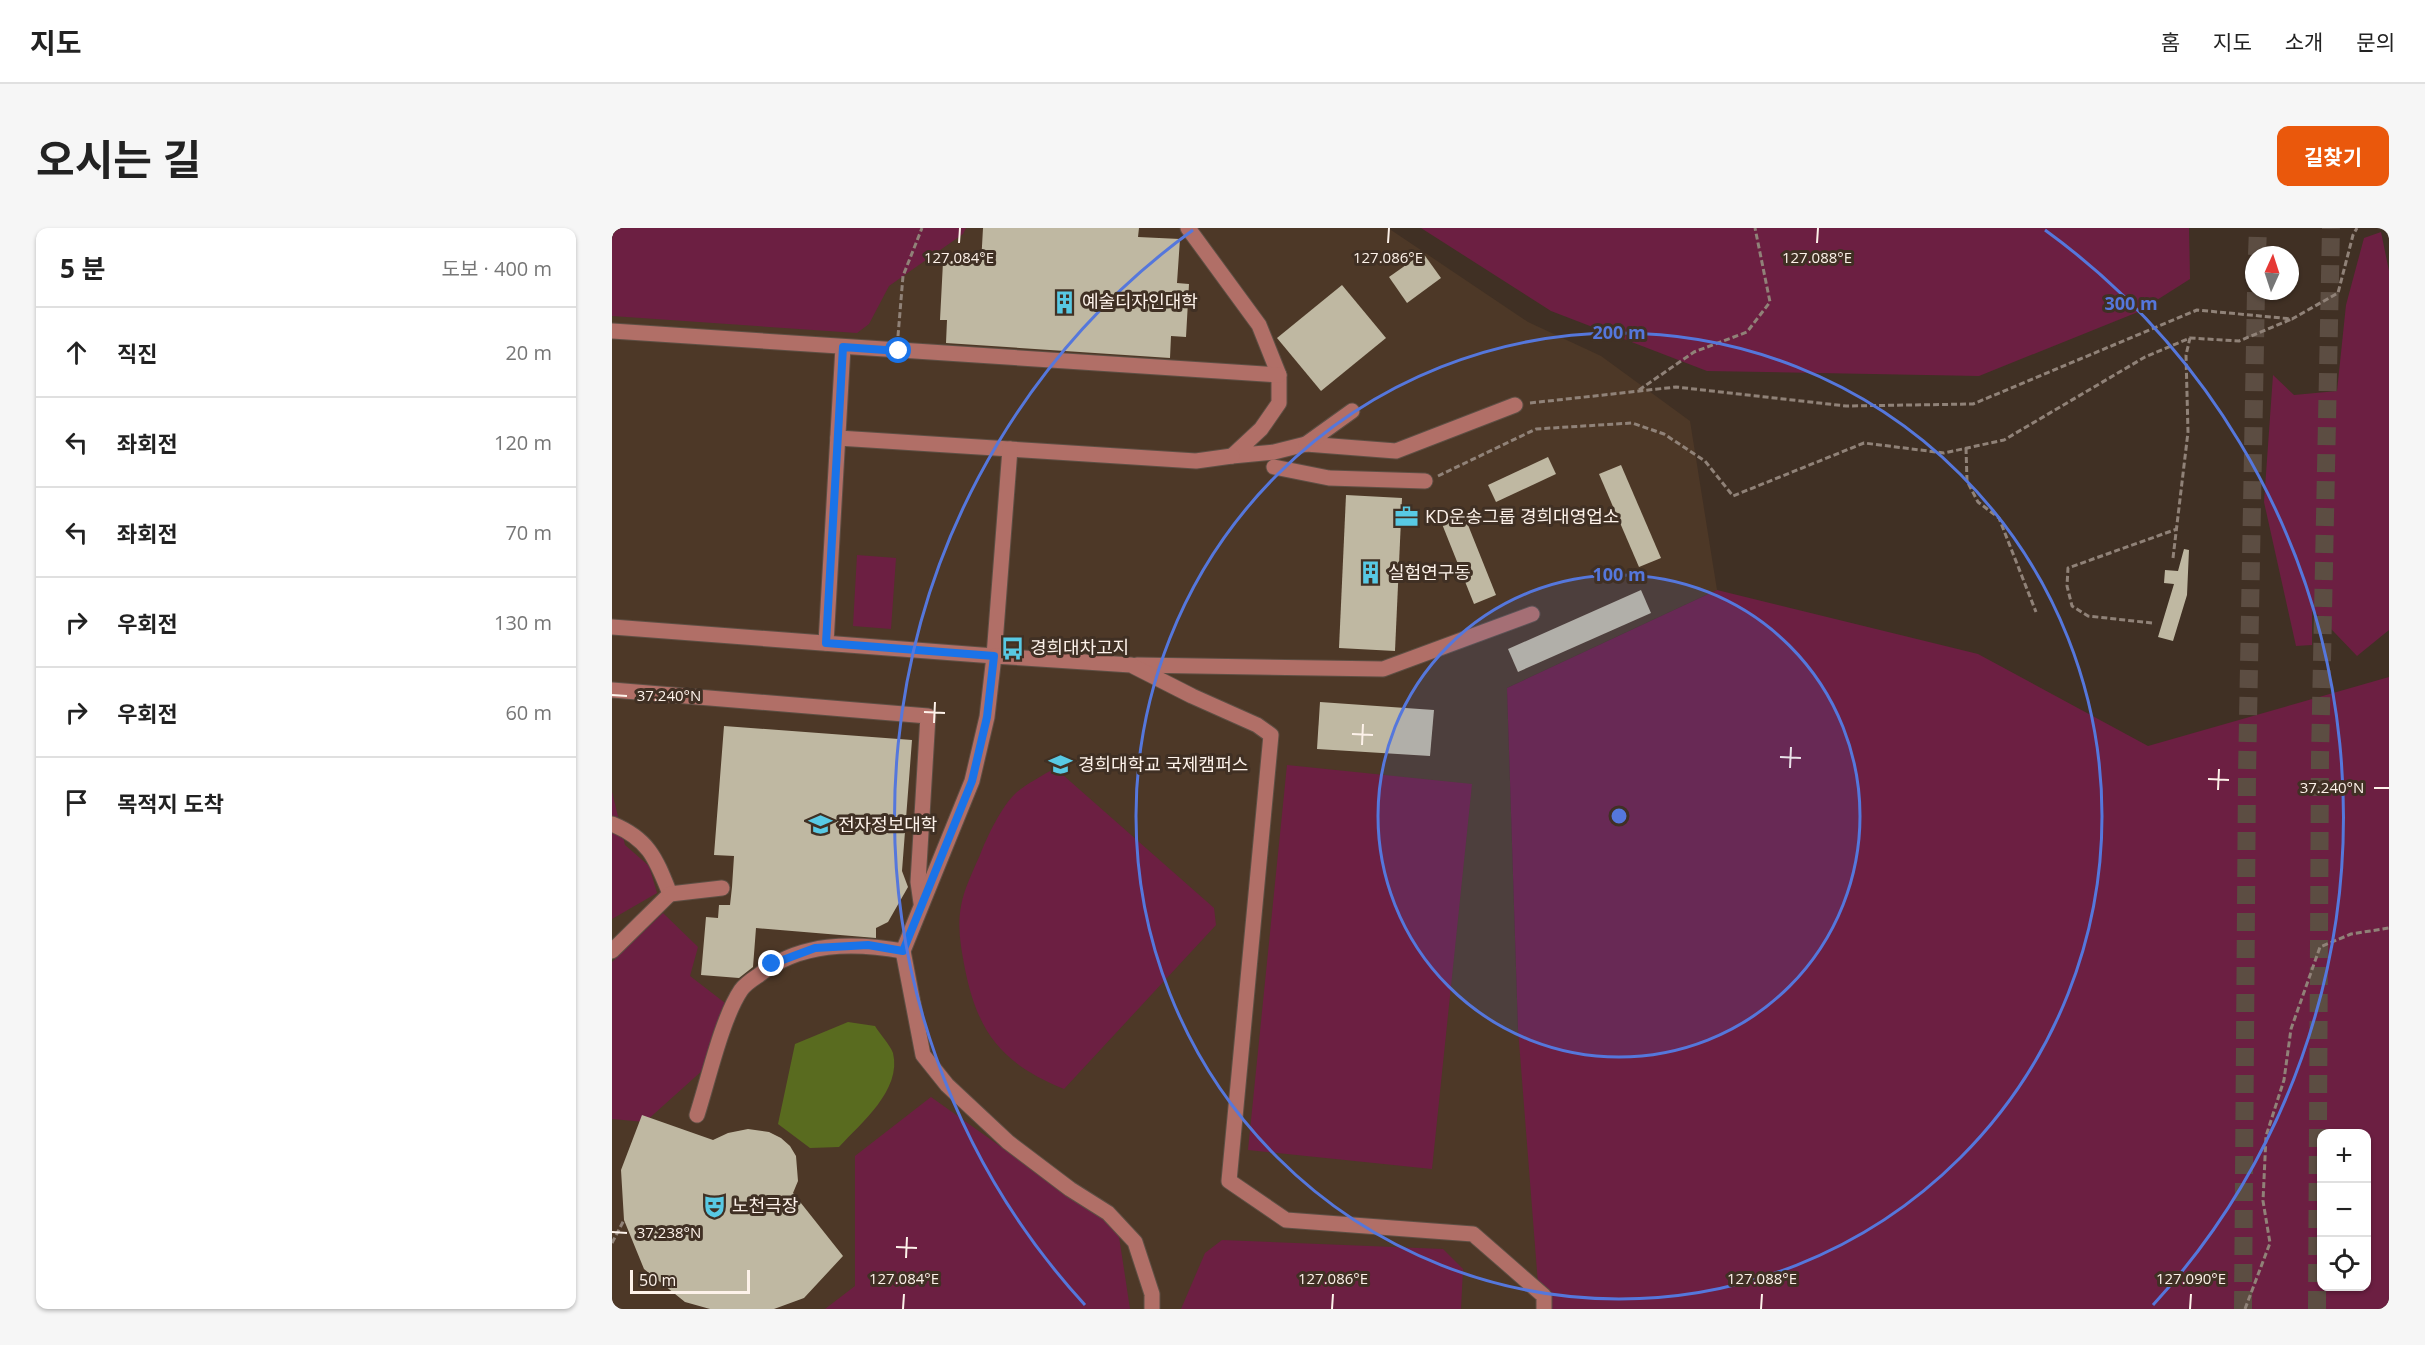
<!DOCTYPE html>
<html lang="ko">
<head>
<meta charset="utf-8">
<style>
	:root { --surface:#fff; --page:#f6f6f6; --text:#222; --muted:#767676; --line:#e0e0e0; --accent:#ea580c }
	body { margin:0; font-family:"Open Sans","Noto Sans KR",sans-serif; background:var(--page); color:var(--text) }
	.controls { position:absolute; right:18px; bottom:18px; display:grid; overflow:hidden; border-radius:12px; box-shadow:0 2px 4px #0004 }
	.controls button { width:54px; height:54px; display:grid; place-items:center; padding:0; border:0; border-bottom:2px solid var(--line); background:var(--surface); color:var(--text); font:30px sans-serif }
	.compass { position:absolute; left:1633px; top:18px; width:54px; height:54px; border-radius:50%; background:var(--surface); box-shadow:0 2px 4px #0004; rotate:3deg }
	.scale { position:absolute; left:18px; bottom:15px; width:120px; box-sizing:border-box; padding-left:6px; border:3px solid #fdf2ea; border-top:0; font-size:16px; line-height:21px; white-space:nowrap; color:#fdf2ea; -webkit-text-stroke:4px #403024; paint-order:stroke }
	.stop { position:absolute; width:18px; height:18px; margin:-14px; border:4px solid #1a73e8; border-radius:50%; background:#fff }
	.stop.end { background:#1a73e8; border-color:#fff; box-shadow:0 2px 6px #0008 }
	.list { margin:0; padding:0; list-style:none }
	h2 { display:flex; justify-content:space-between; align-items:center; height:78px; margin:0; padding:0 24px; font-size:26px }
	h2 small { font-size:20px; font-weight:400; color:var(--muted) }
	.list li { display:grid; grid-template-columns:39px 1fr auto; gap:18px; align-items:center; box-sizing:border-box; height:90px; padding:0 24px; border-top:2px solid var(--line) }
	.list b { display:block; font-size:22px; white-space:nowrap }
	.list em { font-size:20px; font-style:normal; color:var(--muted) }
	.icon { flex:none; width:33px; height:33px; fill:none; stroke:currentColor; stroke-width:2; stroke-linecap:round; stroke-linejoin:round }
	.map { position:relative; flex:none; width:1777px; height:1081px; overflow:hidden; border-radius:12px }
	header { display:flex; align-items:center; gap:36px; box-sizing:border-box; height:84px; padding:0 30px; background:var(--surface); border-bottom:2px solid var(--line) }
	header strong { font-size:28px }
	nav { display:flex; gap:33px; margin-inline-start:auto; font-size:21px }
	.intro { display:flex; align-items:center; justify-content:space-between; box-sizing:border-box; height:144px; padding:0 36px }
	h1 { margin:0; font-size:42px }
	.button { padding:15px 27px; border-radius:12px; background:var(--accent); color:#fff; font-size:21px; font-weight:700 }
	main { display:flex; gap:36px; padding:0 36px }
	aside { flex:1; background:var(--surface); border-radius:12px; box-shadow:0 2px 4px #0004 }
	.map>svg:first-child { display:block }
	.built { fill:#4d3827 }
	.green { fill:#6c1f42; fill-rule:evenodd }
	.water { fill:#596b1f }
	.building { fill:#bfb8a2 }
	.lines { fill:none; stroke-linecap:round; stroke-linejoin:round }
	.highway-tunnel { stroke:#5c4d42; stroke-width:18; stroke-dasharray:18 9; stroke-linecap:butt }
	.minor-casing { stroke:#5e4f44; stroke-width:17 }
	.path { stroke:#908278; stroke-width:3; stroke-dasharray:6 3; stroke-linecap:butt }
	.minor { stroke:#b16f67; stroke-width:15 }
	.route { stroke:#1a73e8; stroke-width:8 }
	.ticks { fill:none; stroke:#fdf2ea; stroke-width:2 }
	.ring { fill:none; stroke:#5577dc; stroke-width:3 }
	.labels { text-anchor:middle; stroke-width:6; stroke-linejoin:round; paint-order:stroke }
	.poi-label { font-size:18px; fill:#fdf2ea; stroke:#403024; text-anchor:start }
	.ticks-label { font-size:15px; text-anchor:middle; fill:#fdf2ea; stroke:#403024; stroke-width:6; stroke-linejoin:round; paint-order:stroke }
	.centre { fill:#5577dc; stroke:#403024; stroke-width:3 }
	.ring-label { font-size:18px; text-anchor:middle; font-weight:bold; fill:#5577dc; stroke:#403024; stroke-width:6; stroke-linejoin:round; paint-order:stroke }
</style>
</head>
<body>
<header>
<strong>지도</strong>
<nav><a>홈</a><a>지도</a><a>소개</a><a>문의</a></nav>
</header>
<div class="intro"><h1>오시는 길</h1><a class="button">길찾기</a></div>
<main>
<aside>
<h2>5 분<small>도보 · 400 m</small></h2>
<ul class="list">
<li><svg class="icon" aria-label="ahead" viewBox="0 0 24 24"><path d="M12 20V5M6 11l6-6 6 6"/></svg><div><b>직진</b></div><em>20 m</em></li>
<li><svg class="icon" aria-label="left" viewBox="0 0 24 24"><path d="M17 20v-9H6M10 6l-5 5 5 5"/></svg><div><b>좌회전</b></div><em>120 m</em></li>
<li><svg class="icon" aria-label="left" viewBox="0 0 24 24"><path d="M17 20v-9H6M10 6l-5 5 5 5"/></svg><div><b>좌회전</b></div><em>70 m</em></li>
<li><svg class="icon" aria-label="right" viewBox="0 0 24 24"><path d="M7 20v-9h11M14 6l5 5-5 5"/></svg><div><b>우회전</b></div><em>130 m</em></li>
<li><svg class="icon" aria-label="right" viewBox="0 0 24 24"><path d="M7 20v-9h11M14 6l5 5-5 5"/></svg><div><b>우회전</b></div><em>60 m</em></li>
<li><svg class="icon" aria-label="arrive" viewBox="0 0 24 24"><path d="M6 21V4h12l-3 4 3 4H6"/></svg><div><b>목적지 도착</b></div></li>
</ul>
</aside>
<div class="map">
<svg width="1777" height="1081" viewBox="0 0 1777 1081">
	<rect width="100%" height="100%" fill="#403024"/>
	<!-- built -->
	<path class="built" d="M0 0H776L916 94 989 128 1078 193 1105 362 895 460 906 801 943 1081H0Z"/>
	<!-- green -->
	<g class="green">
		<path d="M0 0H354L351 6 277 58 257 96 245 105 0 88Z"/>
		<path d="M809 0H1577L1578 51 1526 84 1367 148 1095 143 939 83Z"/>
		<path d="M1769 4 1777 43V402L1745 428 1700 381V417L1684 418 1652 274 1661 147 1682 167 1725 163 1734 77 1752 10Z"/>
		<path d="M245 327 284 330 279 401 241 398Z"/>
		<path d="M1105 362 1366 426 1536 518 1777 449V1081H928L906 801 895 460ZM1710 906H1754V1058H1710Z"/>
		<path d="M675 537 860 556 820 941 636 922Z"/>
		<path d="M443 540 602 680 604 697 452 861C391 836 366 806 353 741 349 720 345 700 349 678 352 661 361 643 368 627 375 609 390 577 405 564 416 555 430 548 443 540Z"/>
		<path d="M0 564 13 617 37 638 45 665 0 691Z"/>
		<path d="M51 685 86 719 78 748 113 775 92 841 33 894 0 891V734Z"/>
		<path d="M319 869 506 1002 518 1081H213L243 1058V928Z"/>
		<path d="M610 1012 831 1021 851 1041 849 1081H569L593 1025Z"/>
	</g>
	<!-- water -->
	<path class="water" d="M236 794 263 798C268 806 278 817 281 825 290 862 249 895 227 919L198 920 166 896 183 816Z"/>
	<!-- building -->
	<g class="building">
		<path d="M371 0H527L526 9 568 11 565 55 577 56 574 109 559 108 558 130 334 115 335 92H328L331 34 369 36Z"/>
		<path d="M811 25 829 50 795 75 777 49Z"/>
		<path d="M730 57 774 110 709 163 665 110Z"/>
		<path d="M936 229 944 246 884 274 876 257Z"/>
		<path d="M1009 237 1049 330 1027 339 987 246Z"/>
		<path d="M734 267 790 270 783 423 727 420Z"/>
		<path d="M852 287 884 367 862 376 830 296Z"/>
		<path d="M1572 321 1577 322 1575 367 1561 413 1546 409 1562 356 1552 355 1553 342 1566 343Z"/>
		<path d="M1029 362 1039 385 906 444 896 421Z"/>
		<path d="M708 474 822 482 818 528 705 521Z"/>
		<path d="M112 498 300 512 290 643 296 659 276 694 264 700V710L144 700 141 739 127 750 89 747 94 689 106 690 107 677H118L120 659 122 628 102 627Z"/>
		<path d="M30 887 101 912 116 905 136 901 157 904 169 910 178 918 184 928 186 953 181 965 231 1028 192 1070 162 1081H98L73 1074 32 1041 12 992 9 942Z"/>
	</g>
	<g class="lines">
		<!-- highway-tunnel -->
		<g class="highway-tunnel">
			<path d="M1645 27 1646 0"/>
			<path d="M1631 1081 1635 546 1644 63"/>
			<path d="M1705 1081 1708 529 1719 0"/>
		</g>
		<defs>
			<g id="minor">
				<path d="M576 0 647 97 667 147V175L649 201 620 228 662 224 694 216 784 223 903 177"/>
				<path d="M0 103 667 147"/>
				<path d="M226 210 584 233 620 228"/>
				<path d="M694 216 740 183"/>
				<path d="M662 239 717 250 813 253"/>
				<path d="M0 399 382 428 398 221"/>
				<path d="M214 415 231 119"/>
				<path d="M525 437 771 441 920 386"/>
				<path d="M0 462 316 488 306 654 309 675"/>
				<path d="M0 596C37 611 44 631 58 666L0 723"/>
				<path d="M58 666 110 660"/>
				<path d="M85 887C96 853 110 790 129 762 133 756 141 751 147 747 188 714 241 714 291 723"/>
				<path d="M540 1081V1066L523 1014 496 985 458 961 396 914 335 857 311 827 291 723 360 553 375 489 382 428 519 437 580 468 645 497 659 507 617 953 674 992 861 1006 932 1068V1081"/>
			</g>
		</defs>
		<!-- minor casing -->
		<use href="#minor" class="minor-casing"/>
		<!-- path -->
		<g class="path">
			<path d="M286 108 291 48 310 0"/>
			<path d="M1027 162 1082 124 1135 104 1158 74 1143 0"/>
			<path d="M918 175 1064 159 1234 178 1361 176 1585 82 1680 91 1726 65 1741 7 1745 0"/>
			<path d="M1354 220 1355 253 1366 274 1387 290 1424 384"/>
			<path d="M826 248 924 201 1020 195 1052 206 1093 233 1121 268 1252 215 1332 225 1392 212 1533 129 1578 110 1627 113 1680 91"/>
			<path d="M1561 330 1576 204 1574 127 1578 110"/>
			<path d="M1540 395 1476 388 1460 378 1455 358 1456 340 1565 301"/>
			<path d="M0 1015 12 992"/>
			<path d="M1633 1081 1658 1015 1651 973 1654 908 1672 852 1679 801 1708 719 1739 706 1777 700"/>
		</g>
		<!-- minor -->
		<use href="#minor" class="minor"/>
	</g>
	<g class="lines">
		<!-- route -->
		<path class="route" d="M160 736 203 720 256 717 291 723 360 553 375 489 382 428 214 415 231 119 287 123"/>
	</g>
	<!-- ticks -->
	<path class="ticks" d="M347 15 348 0M776 15 777 0M1205 15 1206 0M0 467 15 468M312 484 333 485M322 495 323 474M740 506 761 507M750 517 751 496M1168 529 1189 530M1178 540 1179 519M1596 551 1617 552M1762 560H1777M1606 562 1607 541M0 1004 15 1005M284 1019 305 1020M294 1030 295 1009M291 1081 292 1066M720 1081 721 1066M1149 1081 1150 1066M1578 1081 1579 1066"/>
	<!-- distance rings -->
	<circle cx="1007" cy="588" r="241" fill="#5577dc" fill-opacity=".12"/>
	<g class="ring">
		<circle cx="1007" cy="588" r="241"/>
		<circle cx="1007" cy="588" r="483"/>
		<path d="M473 1077A724 724 0 0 1 581 2M1433 2A724 724 0 0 1 1541 1077"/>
	</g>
	<!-- icons -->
	<defs>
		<symbol id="building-bare" viewBox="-9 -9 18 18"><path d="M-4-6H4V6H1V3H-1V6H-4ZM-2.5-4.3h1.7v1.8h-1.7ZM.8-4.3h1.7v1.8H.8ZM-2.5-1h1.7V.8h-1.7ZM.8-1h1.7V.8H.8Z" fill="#58c9e4" stroke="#403024" stroke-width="2.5" paint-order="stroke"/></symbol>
		<symbol id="office-bare" viewBox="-9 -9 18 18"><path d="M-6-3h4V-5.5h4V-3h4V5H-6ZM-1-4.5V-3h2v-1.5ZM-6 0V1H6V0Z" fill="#58c9e4" stroke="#403024" stroke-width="2.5" paint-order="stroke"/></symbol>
		<symbol id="bus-bare" viewBox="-9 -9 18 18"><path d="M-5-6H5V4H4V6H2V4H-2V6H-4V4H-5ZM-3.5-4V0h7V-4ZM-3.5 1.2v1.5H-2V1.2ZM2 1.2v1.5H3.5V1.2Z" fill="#58c9e4" stroke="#403024" stroke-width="2.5" paint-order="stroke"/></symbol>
		<symbol id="university-bare" viewBox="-9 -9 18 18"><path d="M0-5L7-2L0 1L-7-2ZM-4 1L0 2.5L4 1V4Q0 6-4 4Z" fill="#58c9e4" stroke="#403024" stroke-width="2.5" paint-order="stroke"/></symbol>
		<symbol id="theatre-bare" viewBox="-9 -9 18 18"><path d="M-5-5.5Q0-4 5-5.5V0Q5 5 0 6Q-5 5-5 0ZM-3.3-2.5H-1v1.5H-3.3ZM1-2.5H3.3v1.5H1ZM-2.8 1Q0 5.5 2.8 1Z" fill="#58c9e4" stroke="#403024" stroke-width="2.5" paint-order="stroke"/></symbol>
	</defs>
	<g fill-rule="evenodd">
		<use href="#building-bare" x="436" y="58" width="33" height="33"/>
		<use href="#office-bare" x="778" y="272" width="33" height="33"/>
		<use href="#building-bare" x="742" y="328" width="33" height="33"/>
		<use href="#bus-bare" x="384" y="404" width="33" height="33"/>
		<use href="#university-bare" x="432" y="520" width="33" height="33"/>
		<use href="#university-bare" x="192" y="580" width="33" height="33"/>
		<use href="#theatre-bare" x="86" y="962" width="33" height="33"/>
	</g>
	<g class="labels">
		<!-- poi labels -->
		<g class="poi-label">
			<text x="470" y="80">예술디자인대학</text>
			<text x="813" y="295">KD운송그룹 경희대영업소</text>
			<text x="776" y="351">실험연구동</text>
			<text x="418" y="426">경희대차고지</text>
			<text x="466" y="543">경희대학교 국제캠퍼스</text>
			<text x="226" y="603">전자정보대학</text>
			<text x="120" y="984">노천극장</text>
		</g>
	</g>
	<g class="ticks-label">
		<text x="347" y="35">127.084°E</text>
		<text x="776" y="35">127.086°E</text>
		<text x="1205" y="35">127.088°E</text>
		<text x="57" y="473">37.240°N</text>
		<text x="1720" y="565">37.240°N</text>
		<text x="57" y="1010">37.238°N</text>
		<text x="292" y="1056">127.084°E</text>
		<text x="721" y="1056">127.086°E</text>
		<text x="1150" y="1056">127.088°E</text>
		<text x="1579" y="1056">127.090°E</text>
	</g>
	<circle cx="1007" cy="588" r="9" class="centre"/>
	<g class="ring-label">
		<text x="1519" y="82">300 m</text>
		<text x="1007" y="111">200 m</text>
		<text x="1007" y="353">100 m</text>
	</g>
</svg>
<div class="controls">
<button>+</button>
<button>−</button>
<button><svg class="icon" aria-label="locate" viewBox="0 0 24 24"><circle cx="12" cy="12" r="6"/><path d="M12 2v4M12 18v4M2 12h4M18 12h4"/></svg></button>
</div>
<svg class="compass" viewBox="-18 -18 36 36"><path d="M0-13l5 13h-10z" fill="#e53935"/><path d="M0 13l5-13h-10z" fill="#767676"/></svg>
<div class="scale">50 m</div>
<div class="stop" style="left:287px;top:123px"></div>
<div class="stop end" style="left:160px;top:736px"></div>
</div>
</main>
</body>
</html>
